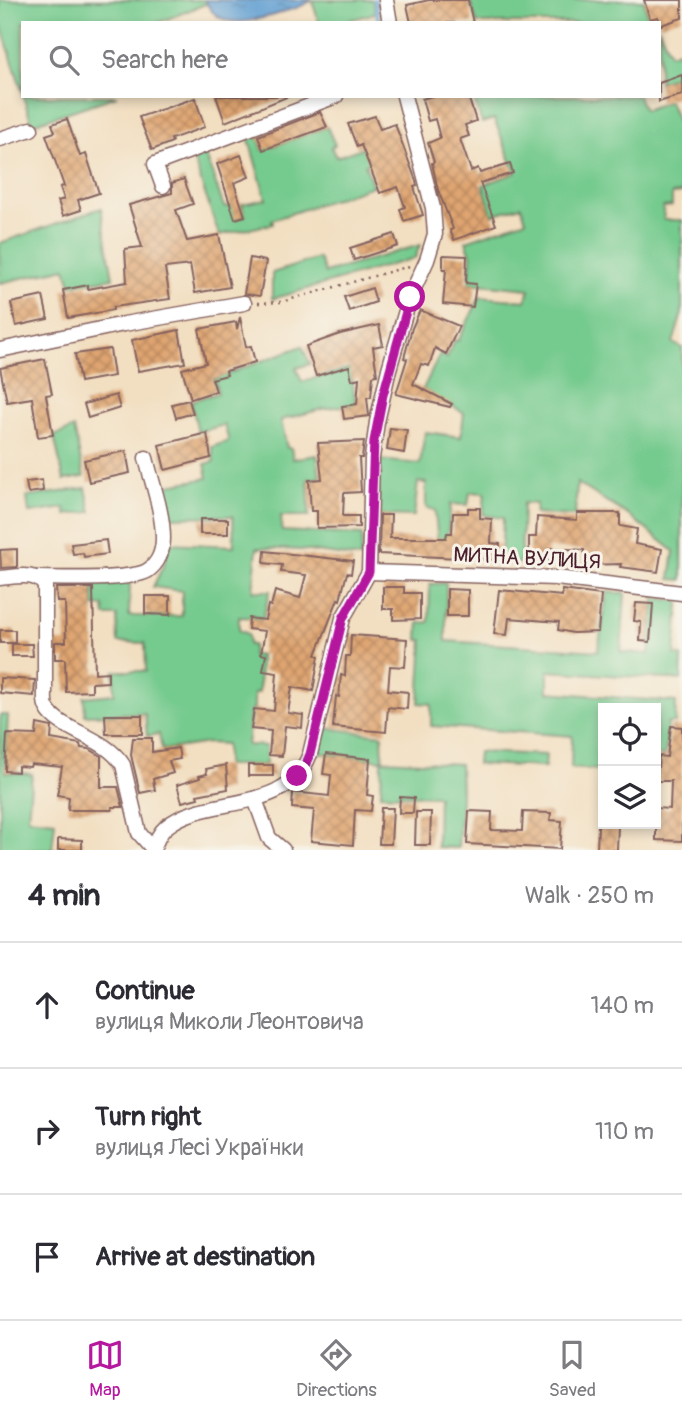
<!DOCTYPE html>
<html lang="en">
<head>
<meta charset="utf-8">
<style>
	:root { --surface:#fff; --page:#f7f7f7; --text:#2b2b33; --muted:#7c7c81; --line:#e1e1e2; --accent:#b5179e }
	body { margin:0; font-family:Pangolin,sans-serif; background:var(--page); color:var(--text) }
	.controls { position:absolute; right:21px; bottom:21px; display:grid; overflow:hidden; border-radius:0px; box-shadow:0 4px 10px #0003 }
	.controls button { width:63px; height:63px; display:grid; place-items:center; padding:0; border:0; border-bottom:2px solid var(--line); background:var(--surface); color:var(--text); font:35px sans-serif }
	.stop { position:absolute; width:21px; height:21px; margin:-16px; border:5px solid #b5179e; border-radius:50%; background:#fff }
	.stop.end { background:#b5179e; border-color:#fff; box-shadow:0 2px 7px #0008 }
	.list { margin:0; padding:0; list-style:none }
	h2 { display:flex; justify-content:space-between; align-items:center; height:91px; margin:0; padding:0 28px; font-size:30px }
	h2 small { font-size:23px; font-weight:400; color:var(--muted) }
	.list li { display:grid; grid-template-columns:46px 1fr auto; gap:21px; align-items:center; box-sizing:border-box; height:126px; padding:0 28px; border-top:2px solid var(--line) }
	.list b { display:block; font-size:26px; white-space:nowrap }
	.list p { margin:0; font-size:23px; white-space:nowrap; color:var(--muted) }
	.list em { font-size:23px; font-style:normal; color:var(--muted) }
	.icon { flex:none; width:38px; height:38px; fill:none; stroke:currentColor; stroke-width:2; stroke-linecap:round; stroke-linejoin:round }
	.map { position:relative; flex:none; width:682px; height:850px; overflow:hidden }
	.search { position:absolute; background:var(--surface); box-shadow:0 4px 10px #0003; left:21px; right:21px; top:21px; height:77px; display:flex; align-items:center; gap:18px; box-sizing:border-box; padding:0 24px; border-radius:0px; color:var(--muted); font-size:26px }
	.sheet { height:469px; background:var(--surface) }
	nav { display:flex; justify-content:space-around; align-items:center; box-sizing:border-box; height:98px; border-top:2px solid var(--line); background:var(--surface); font-size:19px; color:var(--muted) }
	nav a { display:grid; justify-items:center; gap:4px }
	nav .on { color:var(--accent) }
	.map>svg:first-child { display:block }
	.green { fill:#75ca8e; stroke:#60745c; stroke-width:2 }
	.water { fill:url(#water-ripples); stroke:#565f7e; stroke-width:2 }
	.lines { fill:none; stroke-linecap:round; stroke-linejoin:round }
	.stream { stroke:#619fd2; stroke-width:4.5 }
	.building { fill:url(#building-cross-hatch) }
	.minor-casing { stroke:#85625f; stroke-width:17 }
	.path { stroke:#85625f; stroke-width:2.5; stroke-dasharray:2 5; stroke-linecap:butt }
	.minor { stroke:#fff; stroke-width:14 }
	.route { stroke:#b5179e; stroke-width:9 }
	.labels { text-anchor:middle; stroke-width:6; stroke-linejoin:round; paint-order:stroke }
	.street-label { font-size:21px; fill:#4a1f2b; stroke:#f7f3e8 }
</style>
</head>
<body>
<div class="map">
<svg width="682" height="850" viewBox="0 0 682 850">
	<defs>
		<pattern id="water-ripples" width="26" height="14" patternUnits="userSpaceOnUse" patternTransform="scale(1.75)"><rect width="26" height="14" fill="#619fd2"/><path d="M2 4q2-2 4 0t4 0M15 11q2-2 4 0t4 0" fill="none" stroke="#5281ab"/></pattern>
		<pattern id="building-cross-hatch" width="8" height="8" patternUnits="userSpaceOnUse" patternTransform="scale(1.75)"><rect width="8" height="8" fill="#dfa571"/><path d="M0 0l8 8M0 8l8-8" fill="none" stroke="#b7865d"/></pattern>
	</defs>
	<rect width="100%" height="100%" fill="#f7f3e8"/>
	<filter id="ink" filterUnits="userSpaceOnUse"><feTurbulence type="fractalNoise" baseFrequency=".0143" numOctaves="2"/><feDisplacementMap in="SourceGraphic" scale="14" xChannelSelector="R" yChannelSelector="G"/><feConvolveMatrix kernelMatrix="1 2 1 2 8 2 1 2 1" color-interpolation-filters="sRGB"/></filter>
	<filter id="wash" filterUnits="userSpaceOnUse"><feTurbulence type="fractalNoise" baseFrequency=".00686" numOctaves="4" result="noise"/><feDisplacementMap in="SourceGraphic" scale="28" xChannelSelector="R" yChannelSelector="G"/><feGaussianBlur stdDeviation="1.57" result="paint"/><feColorMatrix in="noise" values="0 0 0 0 0 0 0 0 0 0 0 0 0 0 0 0 0 1.4 0 .05"/><feComposite in="paint" operator="in"/></filter>
	<g filter="url(#wash)">
		<rect width="100%" height="100%" fill="#f2dec0"/>
		<!-- green -->
		<g class="green">
			<path d="M0 0H205L206 4 157 23H23V94L0 22Z"/>
			<path d="M312 0H373L375 13 339 23H319Z"/>
			<path d="M470 0H644L648 20 655 19 657 23H477Z"/>
			<path d="M659 28 670 54 681 50 682 74 659 82Z"/>
			<path d="M23 96H117L32 124Z"/>
			<path d="M473 96H638L644 110 669 101 682 133V193L672 194V206L663 207 664 220H682V313L673 343 682 348V580L670 579 674 551 628 515 577 483 575 516 535 514 536 504 523 503 521 563 501 562 503 518 483 515 485 493 470 492 468 505 451 504 446 547 438 546 435 510 426 508V483L418 482 414 516 377 515 380 460 420 464 425 432 461 437 464 413 423 389 440 354 447 358 455 340 458 341 480 297 526 301 529 289 469 283 471 255 466 241 526 220 521 206 492 215 483 185 516 173 494 119 482 123Z"/>
			<path d="M327 127 335 145 331 147 336 157 368 146 375 161 365 165 373 186 272 220 273 224 219 235 193 158 205 153 224 207 231 206 236 219 245 216 242 204 266 199 248 137 257 134 263 150Z"/>
			<path d="M101 208 113 278 71 285 66 268 0 283V243Z"/>
			<path d="M420 245 415 258 272 299V273L319 258 325 273Z"/>
			<path d="M302 346 310 364 296 368 302 382 350 368 356 404 322 409 281 420 287 448H291L293 459 317 455 320 477 308 479 309 516H281L282 531 362 535 361 558 302 550 257 548 253 591H270L263 618 239 617V630L248 634 249 645H253L252 655 260 656 259 692 254 693V709L251 710 247 745 266 746V765H226V744L208 743 162 750 159 734 147 736 145 713 85 715 84 697 114 694V671H146L145 643 118 642 117 616H105L104 606 94 607 93 585 130 583 129 616H182V591L153 587 165 562 168 543 234 546 233 516 164 517 158 487 208 478 205 464 214 462 212 447 229 441 224 425 198 432 191 401 218 393 214 379Z"/>
			<path d="M74 428 84 477 64 480 54 436Z"/>
			<path d="M86 488 91 512 66 515 65 508 29 513 27 497Z"/>
			<path d="M446 583V641L598 651 607 592 625 594 621 652 649 654 655 598 679 601 675 655 682 656 681 680 548 671V692L676 702 675 723H668L665 756 656 755V708H603V770L571 768 572 736 431 726V704L419 703 423 640H418L419 623 429 622 430 584Z"/>
			<path d="M0 715H8L5 772 32 774 28 818 55 821 52 849 67 850H0Z"/>
			<path d="M325 728 382 735 383 760 460 764 461 797 458 848 437 847 438 796 381 794 382 760 319 753Z"/>
			<path d="M478 752 546 755 545 767 477 764Z"/>
		</g>
		<!-- water -->
		<path class="water" d="M205 0H312C303 7 292 9 281 13 255 21 219 33 205 0Z"/>
		<g class="lines">
			<!-- stream -->
			<path class="stream" d="M375 0 379 23"/>
		</g>
		<g id="blocks">
			<!-- building -->
			<g class="building">
				<path d="M429 0H468L473 23H411L407 5Z"/>
				<path d="M644 0H682V18L661 25 658 17 650 19Z"/>
				<path d="M682 75V95L659 102V83Z"/>
				<path d="M216 96H286L287 97 225 122Z"/>
				<path d="M432 96H468L476 121 465 125 469 136 460 139 471 171 478 168 480 173 510 164 513 173 480 183 496 225 454 240 450 230 453 229 438 190 432 163 434 162 428 143 440 138 435 119 428 121 422 99Z"/>
				<path d="M195 98 205 127 171 139 172 142 152 150 139 117Z"/>
				<path d="M320 112 327 127 263 150 258 136Z"/>
				<path d="M375 116 380 129 395 124 416 181 417 186 414 187 423 215 404 221 400 209 405 207 398 187 380 193 361 145 357 147 348 124Z"/>
				<path d="M67 119 80 156 86 154 99 193 78 200 81 210 63 216 58 201 64 199 60 187 64 186 46 135 55 132 52 124Z"/>
				<path d="M241 155 249 177 234 183 245 216 235 219 217 164Z"/>
				<path d="M184 179 193 204 176 210 187 241 219 235 230 287 195 293 190 265 165 268 170 299 113 307V310L68 318 63 290 88 285V289L127 282 125 249 142 247 129 205 172 193V183Z"/>
				<path d="M394 234 398 246 354 260 350 248Z"/>
				<path d="M443 255 467 256 466 283 476 284 473 307 443 304 446 269H443Z"/>
				<path d="M250 258 266 261 260 296 244 294Z"/>
				<path d="M372 288 376 302 349 311 344 297Z"/>
				<path d="M43 296 48 319 16 326 11 303Z"/>
				<path d="M420 310 459 326 446 354 435 348 429 366 421 364 413 384 452 404 450 407 396 394 407 359 404 358 412 328Z"/>
				<path d="M240 317 246 347 251 346 255 362 226 371 227 375 212 379 216 391 191 399 182 369 206 363 199 329 236 322 237 329Z"/>
				<path d="M379 325 383 345 373 347 377 375 373 376 371 397H367L369 416 344 419 342 406 357 404 359 378 352 380 349 366 316 376 306 346 340 334Z"/>
				<path d="M179 330 185 363 138 371 132 340Z"/>
				<path d="M110 349 114 376 80 382 75 354Z"/>
				<path d="M45 359 52 394 46 395 53 435 38 437 32 398 7 402 0 368Z"/>
				<path d="M116 395 120 408 88 418 84 404Z"/>
				<path d="M189 400 193 413 176 418 172 404Z"/>
				<path d="M390 428 407 430 404 453 387 450Z"/>
				<path d="M207 433 211 458 165 470 159 445Z"/>
				<path d="M364 441 362 458H359L361 492 344 493 343 516H359V527L317 528V511H311L309 480 322 479 318 443Z"/>
				<path d="M126 451 130 473 89 482 84 460Z"/>
				<path d="M42 480 43 491 28 493 26 482Z"/>
				<path d="M468 508H480V518L492 519 491 543 500 544 499 560 379 554 380 515H391L390 538H446L447 533H452L453 513H468Z"/>
				<path d="M577 513H620V526L637 529 635 544 662 549 658 572 620 567 621 564 584 565V550L548 548V562H529V537H536L537 517 577 520Z"/>
				<rect x="200" y="519" width="28" height="15"/>
				<path d="M106 540 108 554 84 557 83 553 73 554 71 544Z"/>
				<path d="M17 549V567L1 568 0 550Z"/>
				<path d="M265 551 353 561 351 574 347 573 340 600 338 599 316 655 319 656 313 691 292 687 288 713 303 715 302 728 285 726 282 756 269 755 271 731 251 729 254 709 274 711 277 673 263 671 266 655 261 654 265 631 248 629 249 618 265 620 268 605 271 606 275 591 300 598 306 575 281 572 282 565 264 563Z"/>
				<path d="M383 587H404V593H420V619L393 620V609H383Z"/>
				<path d="M56 588H93L95 673 108 672V682L92 683V691L66 692 65 659H55V642H66L65 602H57Z"/>
				<path d="M447 589 468 590V616H447Z"/>
				<path d="M499 590 562 596V590L601 595 598 632 573 633 558 630 559 622 509 618 507 635 494 634Z"/>
				<path d="M145 596H170V615L145 614Z"/>
				<path d="M636 603 653 604 650 642 640 641 641 622 634 621Z"/>
				<rect x="0" y="630" width="15" height="13"/>
				<path d="M351 635 407 639 405 667 390 666 388 690 408 692 407 709 388 707 386 732 333 727 336 696 339 697 341 675 345 676 346 656H350Z"/>
				<path d="M12 644H32L33 656H12Z"/>
				<path d="M0 678 35 680 34 696 0 693Z"/>
				<path d="M105 715H142V734H106Z"/>
				<path d="M37 724 52 727 51 739 80 744 81 748 89 749 101 756V787H118L123 807H112V810H68L69 797 57 795 62 767 31 764 30 767 18 766V772L5 771 7 734 36 735Z"/>
				<path d="M671 726 682 727V841L656 840V808L670 809 671 781H657L659 756 667 757Z"/>
				<path d="M133 738H152V752L178 748 180 759 169 761 173 773 153 779 155 790 140 793 131 755Z"/>
				<path d="M326 754 370 759 367 795 373 796 371 811 355 810 353 845 311 841 314 810 292 808 293 792 329 796 331 775 323 774Z"/>
				<path d="M226 765 228 789 197 795 198 798 182 802 177 785 200 778 199 776 207 774 206 769Z"/>
				<rect x="248" y="765" width="25" height="11"/>
				<path d="M400 797 414 798 413 813H399Z"/>
				<path d="M381 808H393L391 844H379Z"/>
				<path d="M469 811 492 812 491 830 522 831 523 812 551 813 550 820 562 821 560 849 467 844Z"/>
				<path d="M416 812H431L430 845H415Z"/>
				<path d="M598 825H618L617 850H597Z"/>
				<path d="M58 839 82 840V850H58Z"/>
			</g>
		</g>
	</g>
	<g filter="url(#ink)">
		<use href="#blocks" fill-opacity="0" stroke="#85625f" stroke-width="2"/>
		<g class="lines">
			<defs>
				<g id="minor">
					<path d="M386 0 390 23"/>
					<path d="M0 139 31 129"/>
					<path d="M163 186 155 164 336 96"/>
					<path d="M0 350 124 324 244 303"/>
					<path d="M369 572 556 578 682 593"/>
					<path d="M0 578C15 577 36 571 45 586V691C45 696 44 703 47 708 59 731 105 736 123 765L139 833 153 849"/>
					<path d="M37 578C62 578 128 581 147 571 158 564 163 551 163 538 163 512 152 483 146 458"/>
					<path d="M255 799 269 838 283 850"/>
					<path d="M153 850C156 841 159 833 166 827 206 793 286 817 310 754L343 618 369 572 372 458 377 422 389 369 410 297 427 260 435 234 433 208 404 96"/>
				</g>
			</defs>
			<!-- minor casing -->
			<use href="#minor" class="minor-casing"/>
			<!-- path -->
			<path class="path" d="M258 303 281 302 410 266"/>
			<!-- minor -->
			<use href="#minor" class="minor"/>
		</g>
	</g>
	<g class="lines" filter="url(#ink)">
		<!-- route -->
		<path class="route" d="M297 776 305 766 310 754 343 618 369 572 374 441 383 395 410 297"/>
	</g>
	<g class="labels">
		<!-- street labels -->
		<g class="street-label">
			<text transform="translate(527 558) rotate(3)" y="7">МИТНА ВУЛИЦЯ</text>
		</g>
	</g>
</svg>
<div class="controls">
<button><svg class="icon" aria-label="locate" viewBox="0 0 24 24"><circle cx="12" cy="12" r="6"/><path d="M12 2v4M12 18v4M2 12h4M18 12h4"/></svg></button>
<button><svg class="icon" aria-label="layers" viewBox="0 0 24 24"><path d="M12 4l9 5-9 5-9-5zM3 14l9 5 9-5"/></svg></button>
</div>
<div class="stop" style="left:410px;top:297px"></div>
<div class="stop end" style="left:297px;top:776px"></div>
<div class="search"><svg class="icon" aria-label="search" viewBox="0 0 24 24"><circle cx="10" cy="10" r="6"/><path d="M15 15l6 6"/></svg>Search here</div>
</div>
<section class="sheet">
<h2>4 min<small>Walk · 250 m</small></h2>
<ul class="list">
<li><svg class="icon" aria-label="ahead" viewBox="0 0 24 24"><path d="M12 20V5M6 11l6-6 6 6"/></svg><div><b>Continue</b><p>вулиця Миколи Леонтовича</p></div><em>140 m</em></li>
<li><svg class="icon" aria-label="right" viewBox="0 0 24 24"><path d="M7 20v-9h11M14 6l5 5-5 5"/></svg><div><b>Turn right</b><p>вулиця Лесі Українки</p></div><em>110 m</em></li>
<li><svg class="icon" aria-label="arrive" viewBox="0 0 24 24"><path d="M6 21V4h12l-3 4 3 4H6"/></svg><div><b>Arrive at destination</b></div></li>
</ul>
</section>
<nav>
<a class="on"><svg class="icon" aria-label="map" viewBox="0 0 24 24"><path d="M3 6l6-2 6 2 6-2v14l-6 2-6-2-6 2zM9 4v14M15 6v14"/></svg>Map</a>
<a><svg class="icon" aria-label="directions" viewBox="0 0 24 24"><path d="M12 3l9 9-9 9-9-9zM9 14v-3h6M13 9l2 2-2 2"/></svg>Directions</a>
<a><svg class="icon" aria-label="saved" viewBox="0 0 24 24"><path d="M7 4h10v16l-5-4-5 4z"/></svg>Saved</a>
</nav>
</body>
</html>
